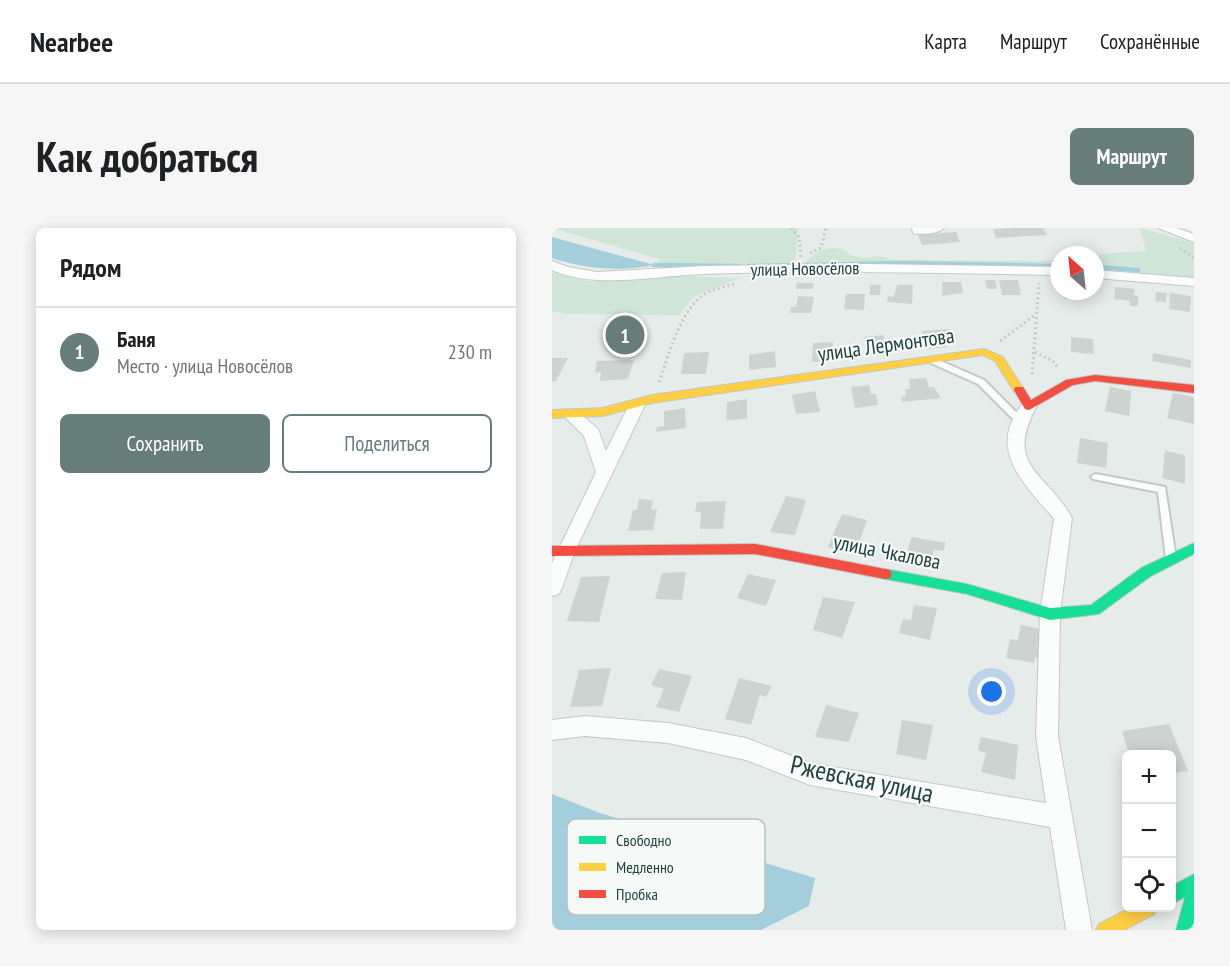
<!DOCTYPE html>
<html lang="ru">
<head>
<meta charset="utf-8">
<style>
	:root { --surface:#fff; --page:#f6f6f6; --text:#202124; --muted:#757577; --line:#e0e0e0; --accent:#677d79 }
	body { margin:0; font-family:"PT Sans Narrow",sans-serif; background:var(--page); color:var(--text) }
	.controls { position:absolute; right:18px; bottom:18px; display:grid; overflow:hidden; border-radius:9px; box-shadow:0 3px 15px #0003 }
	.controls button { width:54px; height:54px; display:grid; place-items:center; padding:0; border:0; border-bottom:2px solid var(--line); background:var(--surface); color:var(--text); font:30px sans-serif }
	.compass { position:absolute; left:498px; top:18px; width:54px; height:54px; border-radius:50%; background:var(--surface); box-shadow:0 3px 15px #0003; rotate:333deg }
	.you { position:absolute; left:440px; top:464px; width:21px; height:21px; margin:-15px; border:4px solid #fff; border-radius:50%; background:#1a73e8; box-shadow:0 0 0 9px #1a73e833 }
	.badge { display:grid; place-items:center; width:39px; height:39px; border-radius:50%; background:var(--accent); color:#fff; font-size:20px; font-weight:700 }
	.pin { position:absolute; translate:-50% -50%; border:3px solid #fff; box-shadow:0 2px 6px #0006 }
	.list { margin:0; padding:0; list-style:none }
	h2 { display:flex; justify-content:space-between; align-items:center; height:78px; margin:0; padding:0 24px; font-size:26px }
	h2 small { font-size:20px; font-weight:400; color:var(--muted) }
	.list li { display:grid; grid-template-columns:39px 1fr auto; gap:18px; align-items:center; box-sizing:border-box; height:90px; padding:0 24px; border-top:2px solid var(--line) }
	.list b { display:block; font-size:22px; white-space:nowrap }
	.list p { margin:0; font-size:20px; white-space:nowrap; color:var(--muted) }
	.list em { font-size:20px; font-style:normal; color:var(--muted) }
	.actions { display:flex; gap:12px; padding:18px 24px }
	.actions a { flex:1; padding:14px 0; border:2px solid var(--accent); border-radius:9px; text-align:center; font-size:21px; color:var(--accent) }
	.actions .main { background:var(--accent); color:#fff }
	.icon { flex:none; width:33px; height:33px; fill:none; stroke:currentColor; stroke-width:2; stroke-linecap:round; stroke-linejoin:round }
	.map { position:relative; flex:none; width:642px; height:702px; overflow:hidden; border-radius:9px }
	header { display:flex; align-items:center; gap:36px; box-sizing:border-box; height:84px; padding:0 30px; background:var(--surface); border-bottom:2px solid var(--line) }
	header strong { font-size:28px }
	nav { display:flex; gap:33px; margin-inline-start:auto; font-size:21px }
	.intro { display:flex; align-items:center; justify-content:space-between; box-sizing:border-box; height:144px; padding:0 36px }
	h1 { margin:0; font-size:42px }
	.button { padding:15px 27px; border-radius:9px; background:var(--accent); color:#fff; font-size:21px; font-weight:700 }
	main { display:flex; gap:36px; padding:0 36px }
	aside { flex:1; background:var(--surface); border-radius:9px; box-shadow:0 3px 15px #0003 }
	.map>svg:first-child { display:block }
	.green { fill:#cfe5d8 }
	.water { fill:#a5cedc }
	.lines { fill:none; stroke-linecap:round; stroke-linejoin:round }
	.stream { stroke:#a5cedc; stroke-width:4.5 }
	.building { fill:#cdd3d1 }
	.lane-casing { stroke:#c3c9c7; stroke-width:4 }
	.street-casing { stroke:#c3c9c7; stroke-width:2 }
	.fast-casing { stroke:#c1c9c7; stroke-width:2 }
	.slow-casing { stroke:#c1c9c7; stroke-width:2 }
	.jam-casing { stroke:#c1c9c7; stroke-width:2 }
	.path { stroke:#c2cbca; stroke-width:3; stroke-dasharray:2 3; stroke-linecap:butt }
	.lane { fill:#fbfcfc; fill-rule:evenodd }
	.street { fill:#fbfcfc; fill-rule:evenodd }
	.fast { fill:#16e098; fill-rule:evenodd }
	.slow { fill:#ffcf43; fill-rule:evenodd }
	.jam { fill:#f24e42; fill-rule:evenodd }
	.labels { text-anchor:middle; stroke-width:4.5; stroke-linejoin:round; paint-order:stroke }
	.far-street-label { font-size:18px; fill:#22413c; stroke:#f5faf8 }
	.street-label { font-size:21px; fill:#22413c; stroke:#f5faf8 }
	.near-street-label { font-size:26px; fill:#22413c; stroke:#f5faf8 }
	.key { fill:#f5faf8; stroke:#b6c2c0; stroke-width:1.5 }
	.key-label { font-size:16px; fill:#22413c }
</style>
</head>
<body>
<header>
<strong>Nearbee</strong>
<nav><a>Карта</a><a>Маршрут</a><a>Сохранённые</a></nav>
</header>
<div class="intro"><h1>Как добраться</h1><a class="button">Маршрут</a></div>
<main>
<aside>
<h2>Рядом<small></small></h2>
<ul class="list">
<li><span class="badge">1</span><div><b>Баня</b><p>Место · улица Новосёлов</p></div><em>230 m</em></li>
</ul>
<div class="actions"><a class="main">Сохранить</a><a>Поделиться</a></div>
</aside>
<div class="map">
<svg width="642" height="702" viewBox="0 0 642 702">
	<rect width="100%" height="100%" fill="#e6ecea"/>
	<!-- green -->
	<g class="green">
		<path d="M0 0H246C244 13 246 27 241 39L105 42 107 31Z"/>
		<path d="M588 0 642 15V48L636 51 543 44V27H535L594 23Z"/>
		<path d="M280 20 291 21 298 27 311 30 327 28 342 32 490 33 507 31V41L370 36 251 39C256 27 267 22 280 20Z"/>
		<path d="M0 43 36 53 131 48 187 50 141 69 127 87 15 86 0 83Z"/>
	</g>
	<!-- water -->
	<g class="water">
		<path d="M0 9 102 37C67 44 34 41 0 30Z"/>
		<path d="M0 566 48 585 263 650 257 678 209 702H0Z"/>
	</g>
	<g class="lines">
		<!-- stream -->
		<g class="stream">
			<path d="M102 37 185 38"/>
			<path d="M196 38 355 35 507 38"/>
			<path d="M543 39 586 42"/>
		</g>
	</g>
	<!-- building -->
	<g class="building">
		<path d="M464 0H491L495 7 444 10 441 1Z"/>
		<path d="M404 4 408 14 370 17 366 7Z"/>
		<path d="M433 52H443L445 61H435Z"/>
		<path d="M447 52H466L469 67H450Z"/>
		<path d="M390 54H409L411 65 388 68 391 66Z"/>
		<path d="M245 55H262L261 61H244Z"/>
		<path d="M318 57H329L328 67H318Z"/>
		<path d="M345 57H361L360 76 335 74 336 68 342 69Z"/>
		<path d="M563 59 583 61 582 67 586 68V78H578V73L562 71Z"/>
		<path d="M514 63H534L533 69 512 71Z"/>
		<path d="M604 64 615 65 614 74 603 73Z"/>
		<path d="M618 65 639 68 638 84 617 81Z"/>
		<path d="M294 66H313L312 82 292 81Z"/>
		<path d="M246 68 262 69 259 85H238L239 79H244Z"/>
		<path d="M398 101 399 108 393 109 395 119 373 121 370 103Z"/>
		<path d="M82 102 80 111H63L67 103Z"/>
		<path d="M332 107 333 126 314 128 312 109Z"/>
		<path d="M519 109 541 111 542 126 519 124Z"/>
		<path d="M281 114 279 133 260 134 261 115Z"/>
		<path d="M223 123 224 139 197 142V127Z"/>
		<path d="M157 124 154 146H129L132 125Z"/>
		<path d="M601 125 639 132V140L600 133Z"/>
		<path d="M0 130H16L4 153H0Z"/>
		<path d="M82 132 76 151 48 153 49 144 43 145 45 133Z"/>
		<path d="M374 150 377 159H382L389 170 350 174 349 169 354 168 353 161H358L357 151Z"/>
		<path d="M317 157 319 166H324L326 177 303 180 299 159Z"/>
		<path d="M558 159 579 163 577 188 553 183Z"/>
		<path d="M263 163 268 184 244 186 240 167Z"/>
		<path d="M621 165 642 169V196L615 190Z"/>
		<path d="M195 171V191L174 192 175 174Z"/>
		<path d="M133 180 134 200 104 204 105 199 112 198V183Z"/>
		<path d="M528 210 556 215 554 240 525 235Z"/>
		<path d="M613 223 633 227V256L610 250Z"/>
		<path d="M234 268 254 272 243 307 218 304Z"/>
		<path d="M87 271 101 272 99 282 105 281 101 302 76 303 81 282H85Z"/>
		<path d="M174 273 171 301H148L149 284H143L145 274Z"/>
		<path d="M290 286 315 292 303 325 276 319Z"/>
		<path d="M360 309 394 315 391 323 382 322 378 335 353 330Z"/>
		<path d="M134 344 130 372 103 371 110 345Z"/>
		<path d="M196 346 224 352 214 378 185 370Z"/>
		<path d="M58 348 47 394 15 393 29 349Z"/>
		<path d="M271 369 303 374 290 410 261 402Z"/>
		<path d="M362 377 385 380 378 412 347 405 351 391 359 392Z"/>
		<path d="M469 397 493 402 489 431 483 430 482 435 454 430 458 411 466 412Z"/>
		<path d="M59 440 50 478 18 479 27 442Z"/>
		<path d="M107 441 140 448 127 484 104 479 112 461 99 457Z"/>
		<path d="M187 450 220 458 214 469 208 467 199 497 173 491Z"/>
		<path d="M274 477 307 485 297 514 263 509Z"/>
		<path d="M350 492 381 497 374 532 344 526Z"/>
		<path d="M617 496 636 543 620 545V526H577L570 503Z"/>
		<path d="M429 509 466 517 463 552 429 544 434 525 426 522Z"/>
	</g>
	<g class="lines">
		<defs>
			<g id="lane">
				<path d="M382 130 432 152 470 190V194H464L426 156 379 135V131Z"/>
				<path d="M544 246 613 259 624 331 623 334H615L614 331 606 264 541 251 539 249 541 247Z"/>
			</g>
			<g id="street">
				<path d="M360 0H392C386 6 369 7 361 5Z"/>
				<path d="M606 0H625L642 6V14Z"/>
				<path d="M0 33 16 39 45 44 152 38 312 36 507 39V47C389 45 271 42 153 46 107 47 43 62 0 42Z"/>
				<path d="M543 42 642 50V58L543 50Z"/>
				<path d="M85 172 93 177 23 323 10 360 7 366 0 368V335L44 244 32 208 11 187 13 183H25L46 201 54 223 77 177Z"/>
				<path d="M477 173 485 178C451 239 495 244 520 290L508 386 506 508 540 702H514L498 599 258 557 194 532 116 515 33 508 0 512V492L33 488 116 495 194 510 258 535 494 575 484 508 488 386 502 291C479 263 440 229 462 189 466 182 469 175 477 173Z"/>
			</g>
			<g id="fast">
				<path d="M642 315V326L599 348 547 386 498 392 415 366 333 351 328 350 326 346 328 342 333 341 415 356 498 380 539 377 589 340Z"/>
				<path d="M642 646V702H624L633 669 620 676V658Z"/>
			</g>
			<g id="slow">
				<path d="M432 121 451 129 472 162 471 165H463L443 133 431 127 100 175 51 188 0 190V182L51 180 100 167Z"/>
				<path d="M578 680H605L602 686 572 702H544L547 696Z"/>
			</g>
			<g id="jam">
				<path d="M543 147 642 157V165L543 153 521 157 477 182 473 181 462 162 463 159H471L479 172 514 152Z"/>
				<path d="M203 316 333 341 338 342 340 346 338 350 333 351 203 326 0 328V318Z"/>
			</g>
		</defs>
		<!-- lane casing -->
		<use href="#lane" class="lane-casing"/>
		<!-- street casing -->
		<use href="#street" class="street-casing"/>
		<!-- fast casing -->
		<use href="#fast" class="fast-casing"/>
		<!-- slow casing -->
		<use href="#slow" class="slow-casing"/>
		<!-- jam casing -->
		<use href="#jam" class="jam-casing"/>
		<!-- path -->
		<g class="path">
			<path d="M239 0 247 9 249 29"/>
			<path d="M628 20 642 30"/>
			<path d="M258 25 269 20 274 0"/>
			<path d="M448 113 483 87"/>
			<path d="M483 124 501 133 506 140"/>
			<path d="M480 146 487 55"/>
			<path d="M107 154C117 127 127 85 151 67 160 61 172 59 182 56"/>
		</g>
		<!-- lane -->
		<use href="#lane" class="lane"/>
		<!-- street -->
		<use href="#street" class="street"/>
		<!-- fast -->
		<use href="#fast" class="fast"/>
		<!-- slow -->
		<use href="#slow" class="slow"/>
		<!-- jam -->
		<use href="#jam" class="jam"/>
	</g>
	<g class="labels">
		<!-- far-street labels -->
		<g class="far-street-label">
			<text transform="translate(253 41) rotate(-1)" y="6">улица Новосёлов</text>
		</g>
		<!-- street labels -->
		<g class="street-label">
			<text transform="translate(334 117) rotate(-8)" y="7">улица Лермонтова</text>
			<text transform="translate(335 324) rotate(11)" y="7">улица Чкалова</text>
		</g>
		<!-- near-street labels -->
		<g class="near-street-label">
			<text transform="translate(310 551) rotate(12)" y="9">Ржевская улица</text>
		</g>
	</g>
	<!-- legend -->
	<rect x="15" y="591" width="198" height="96" rx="9" class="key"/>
	<rect x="27" y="608" width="27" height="8" fill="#16e098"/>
	<rect x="27" y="635" width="27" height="8" fill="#ffcf43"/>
	<rect x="27" y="662" width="27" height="8" fill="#f24e42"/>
	<g class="key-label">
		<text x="64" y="618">Свободно</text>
		<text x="64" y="645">Медленно</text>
		<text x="64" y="672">Пробка</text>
	</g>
</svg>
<div class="controls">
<button>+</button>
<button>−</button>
<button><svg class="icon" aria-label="locate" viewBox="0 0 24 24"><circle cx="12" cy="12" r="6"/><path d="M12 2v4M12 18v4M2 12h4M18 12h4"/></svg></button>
</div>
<svg class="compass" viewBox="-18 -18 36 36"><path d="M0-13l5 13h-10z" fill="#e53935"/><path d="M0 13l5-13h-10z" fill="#757577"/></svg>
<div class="you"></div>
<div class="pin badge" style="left:73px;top:107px">1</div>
</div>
</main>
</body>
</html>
